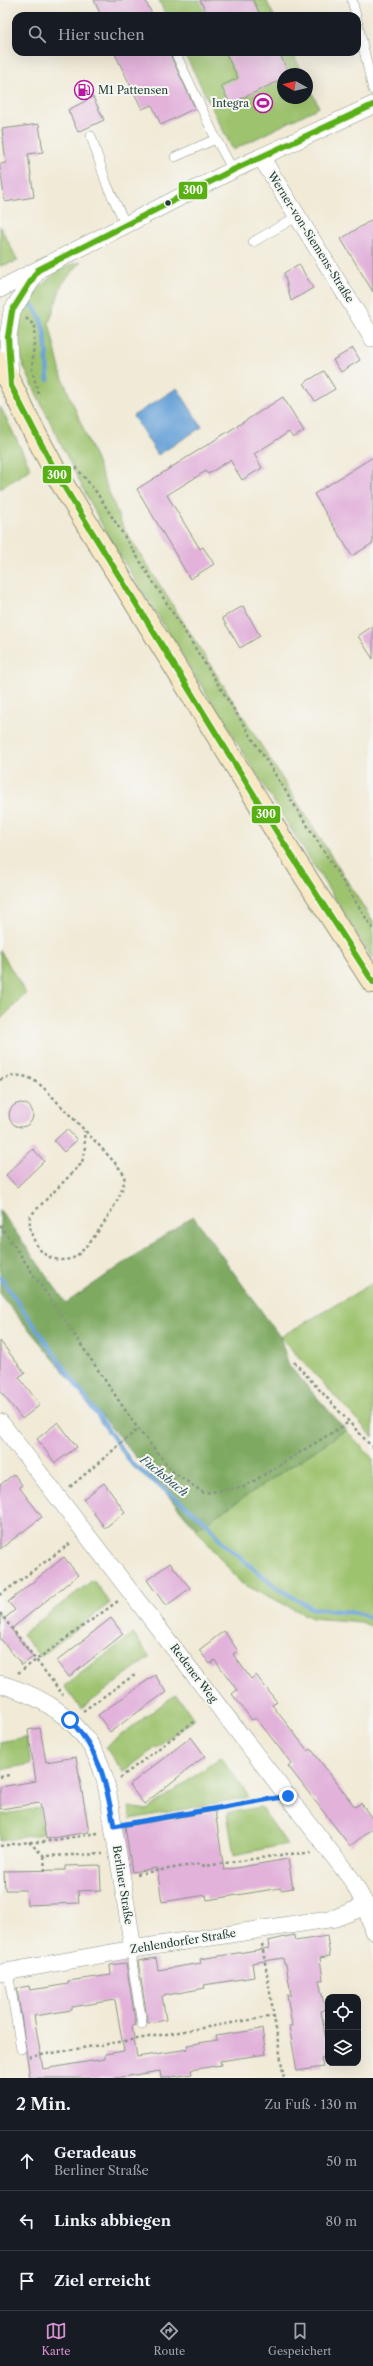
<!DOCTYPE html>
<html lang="de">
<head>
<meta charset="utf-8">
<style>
	:root { --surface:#171b24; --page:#20242c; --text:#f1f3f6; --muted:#9ea1a6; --line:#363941; --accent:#d690ce }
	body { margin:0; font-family:"Libre Caslon Text",serif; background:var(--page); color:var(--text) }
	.controls { position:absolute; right:12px; bottom:12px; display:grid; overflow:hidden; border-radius:8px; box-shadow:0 4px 16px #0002 }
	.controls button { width:36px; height:36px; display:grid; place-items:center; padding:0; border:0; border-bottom:1px solid var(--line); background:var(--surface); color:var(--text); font:20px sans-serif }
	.compass { position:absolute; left:277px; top:68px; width:36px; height:36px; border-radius:50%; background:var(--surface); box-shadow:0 4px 16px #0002; rotate:278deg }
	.stop { position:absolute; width:12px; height:12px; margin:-9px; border:3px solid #1a73e8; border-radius:50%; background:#fff }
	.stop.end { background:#1a73e8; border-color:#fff; box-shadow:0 1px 4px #0008 }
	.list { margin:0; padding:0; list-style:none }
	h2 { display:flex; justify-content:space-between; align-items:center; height:52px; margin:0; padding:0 16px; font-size:17px }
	h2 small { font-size:13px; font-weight:400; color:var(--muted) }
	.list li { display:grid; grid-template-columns:26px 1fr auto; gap:12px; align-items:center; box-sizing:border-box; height:60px; padding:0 16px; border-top:1px solid var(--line) }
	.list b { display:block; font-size:15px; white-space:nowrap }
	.list p { margin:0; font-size:13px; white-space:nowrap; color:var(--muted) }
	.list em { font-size:13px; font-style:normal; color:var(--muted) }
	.icon { flex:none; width:22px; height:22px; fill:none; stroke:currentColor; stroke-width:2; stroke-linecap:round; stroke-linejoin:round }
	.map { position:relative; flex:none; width:373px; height:2078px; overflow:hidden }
	.search { position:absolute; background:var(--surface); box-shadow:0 4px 16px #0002; left:12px; right:12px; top:12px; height:44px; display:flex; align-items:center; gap:10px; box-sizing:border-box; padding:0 14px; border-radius:12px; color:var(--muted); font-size:15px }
	.sheet { height:232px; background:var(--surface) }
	nav { display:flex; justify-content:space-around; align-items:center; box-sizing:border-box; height:56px; border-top:1px solid var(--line); background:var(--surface); font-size:11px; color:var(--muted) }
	nav a { display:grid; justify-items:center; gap:2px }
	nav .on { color:var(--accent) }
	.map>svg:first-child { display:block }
	.green { fill:#9ec36e; stroke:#5e8051 }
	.forest { fill:#7ea961; stroke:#4e734a }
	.water { fill:#68a2d8; stroke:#447086 }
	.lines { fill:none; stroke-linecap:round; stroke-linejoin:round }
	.stream { stroke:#68a2d8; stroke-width:4.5 }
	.building { fill:#e2b2db; fill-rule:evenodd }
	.lane-casing { stroke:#889486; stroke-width:10 }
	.street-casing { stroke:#889486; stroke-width:18 }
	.secondary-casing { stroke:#889486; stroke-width:24 }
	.path { stroke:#889486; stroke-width:2.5; stroke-dasharray:3 3; stroke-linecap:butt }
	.lane { stroke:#fff; stroke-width:9 }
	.street { stroke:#fff; stroke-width:17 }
	.secondary { stroke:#f8e8c3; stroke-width:22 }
	.bus-1-casing { stroke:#f6f6f2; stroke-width:9 }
	.bus-1 { stroke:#58b012; stroke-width:6 }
	.route { stroke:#1a73e8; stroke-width:5 }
	.bus-dot { fill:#1f3d34; stroke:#f6f6f2; stroke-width:1.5 }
	.labels { text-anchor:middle; stroke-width:4; stroke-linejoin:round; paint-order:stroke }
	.poi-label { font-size:11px; fill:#1f3d34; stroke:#f6f6f2; text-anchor:start }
	.street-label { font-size:11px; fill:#1f3d34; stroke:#f6f6f2 }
	.water-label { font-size:12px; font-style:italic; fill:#355b65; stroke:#f6f6f2 }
	.line-badge { stroke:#f6f6f2; stroke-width:1.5 }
	.badge-label { font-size:11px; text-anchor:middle; font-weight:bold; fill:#fff }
</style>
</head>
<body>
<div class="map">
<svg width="373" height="2078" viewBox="0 0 373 2078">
	<rect width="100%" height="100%" fill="#f6f6f2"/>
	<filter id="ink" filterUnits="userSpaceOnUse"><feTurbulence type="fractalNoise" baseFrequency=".025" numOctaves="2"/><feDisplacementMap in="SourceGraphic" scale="8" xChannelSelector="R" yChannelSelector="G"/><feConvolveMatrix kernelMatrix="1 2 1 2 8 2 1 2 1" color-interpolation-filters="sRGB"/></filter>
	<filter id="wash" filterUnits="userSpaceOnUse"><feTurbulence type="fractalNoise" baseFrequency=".012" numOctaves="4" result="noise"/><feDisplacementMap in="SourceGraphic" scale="16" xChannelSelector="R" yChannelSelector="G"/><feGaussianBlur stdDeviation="0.9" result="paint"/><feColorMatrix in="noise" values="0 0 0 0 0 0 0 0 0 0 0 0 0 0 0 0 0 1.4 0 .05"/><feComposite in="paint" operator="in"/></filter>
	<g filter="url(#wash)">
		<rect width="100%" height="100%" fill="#f1ead7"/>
		<!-- green -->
		<g class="green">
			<path d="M159 0H266L274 16H166Z"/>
			<path d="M184 52H292L303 74H283V98H307V82L319 107 233 150Z"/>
			<path d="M0 226 18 261 0 266Z"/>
			<path d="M81 262 62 284 49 323 61 374 123 527 373 922V960L112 543C85 495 62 446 38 397 31 381 16 355 16 337 17 311 40 284 61 269 67 265 75 264 81 262Z"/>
			<path d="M0 406 31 469 0 489Z"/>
			<path d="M0 950 26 994 0 1020Z"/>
			<path d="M373 1283V1437L280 1337Z"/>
			<path d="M346 1430 373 1459V1627L361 1622 312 1618 241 1583 196 1529Z"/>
			<path d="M93 1580 110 1603 40 1657 22 1634Z"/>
			<path d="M133 1634 150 1657 81 1709 64 1686Z"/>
			<path d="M176 1694 194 1719 123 1772 105 1747Z"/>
			<path d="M26 1737 31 1764 0 1770V1742Z"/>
			<path d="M221 1757 249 1797 131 1819 129 1807 147 1810Z"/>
			<path d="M261 1807 287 1844 234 1855 227 1813Z"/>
			<path d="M39 1808 43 1834 0 1841V1815Z"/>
		</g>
		<!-- forest -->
		<path class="forest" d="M0 1210 66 1303 193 1216 280 1337 289 1366 346 1430 196 1529 0 1295Z"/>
		<!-- water -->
		<path class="water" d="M177 388 202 427 158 455 133 416Z"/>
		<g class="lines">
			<!-- stream -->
			<g class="stream">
				<path d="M32 305C49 324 46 355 48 380"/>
				<path d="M0 1277 132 1464 207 1523 224 1544 276 1587 311 1608 358 1613 373 1619"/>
			</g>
		</g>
		<g id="blocks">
			<!-- building -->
			<g class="building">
				<path d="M94 0H145L153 16H101Z"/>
				<path d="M200 0H253L261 16H208Z"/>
				<path d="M114 52H169L195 108 161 125 152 105 142 109Z"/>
				<path d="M225 52H279L289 74H283V79L230 104 221 86 238 78Z"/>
				<path d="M93 97 104 120 78 132 68 110Z"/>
				<path d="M39 124 43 152 28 154 34 197 5 202 0 168V164L6 163 2 129Z"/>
				<path d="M373 219V292L341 239Z"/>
				<path d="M299 264 313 288 291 301 284 273Z"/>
				<path d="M353 348 360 360 341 372 333 360Z"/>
				<path d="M324 371 335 389 315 401 304 383Z"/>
				<path d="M283 397 304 431 293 438 289 432 254 454 262 468 242 480 230 460 208 474 206 471 167 495 200 549 203 547 214 564 190 579 137 489Z"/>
				<path d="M373 457V543L352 556 314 494Z"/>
				<path d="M243 606 260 636 240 648 222 618Z"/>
				<path d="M373 626V659L358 636Z"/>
				<circle cx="21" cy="1115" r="12"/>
				<path d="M67 1129 77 1140 64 1152 54 1141Z"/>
				<path d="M33 1149 44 1161 17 1187 6 1175Z"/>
				<path d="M0 1341 25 1373 19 1377 40 1405 22 1419 0 1391Z"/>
				<path d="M58 1422 77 1447 55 1463 37 1439Z"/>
				<path d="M14 1474 22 1485 19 1487 42 1517 0 1549V1485Z"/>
				<path d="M104 1483 125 1512 105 1528 83 1499Z"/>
				<path d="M64 1557 78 1575 11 1629 33 1657 22 1665 0 1638V1614L4 1619 15 1610 8 1602Z"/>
				<path d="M170 1563 190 1588 166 1606 147 1580Z"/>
				<path d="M111 1618 123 1634 69 1677 57 1661Z"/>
				<path d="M224 1631 238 1651 233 1654 251 1679 256 1675 277 1702 272 1705 308 1751 311 1749 355 1807 361 1803 373 1820V1828L350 1846 288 1766 291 1763 256 1718 252 1720 232 1694 237 1690 215 1660 210 1664 199 1650Z"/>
				<path d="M155 1675 166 1692 110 1732 98 1715Z"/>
				<path d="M40 1728 46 1762 76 1757 89 1832 46 1839 40 1803 0 1809V1787L36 1781 28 1730Z"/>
				<path d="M191 1737 205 1756 144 1804 129 1785Z"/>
				<path d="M215 1811 224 1870 288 1859 293 1888 281 1890 280 1888 207 1900 206 1895 162 1902 157 1868 132 1872 125 1826Z"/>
				<path d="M100 1865 101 1890 78 1891 79 1903 27 1905 26 1890H5L4 1871 65 1870V1866Z"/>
				<path d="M294 1935 295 1941 327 1936 330 1956 320 1958 323 1980H319L325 2010 321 2011 328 2052V2057L321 2058 323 2067 297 2071 289 2026H292L287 1995H291L286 1964H284L283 1958 252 1963 254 1977 204 1985 205 1988 162 1996 166 2020 148 2023 138 1961 156 1958 158 1970 201 1963 200 1959 269 1948 268 1941Z"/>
				<path d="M126 1963 136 2025 132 2026 137 2057 188 2049 187 2045 217 2040 216 2036 262 2029 266 2054 220 2061 221 2065 191 2070 192 2074 166 2078H161L160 2071 116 2078H30L17 1988 29 1986 30 1990 44 1988 68 1984V1981L111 1975 110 1965ZM115 2000 124 2051 105 2054V2059L43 2069 34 2016 72 2010V2007Z"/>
			</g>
		</g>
	</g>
	<g filter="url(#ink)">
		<use href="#blocks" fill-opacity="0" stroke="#889486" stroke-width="1"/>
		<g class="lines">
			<defs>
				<g id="lane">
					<path d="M352 0 356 16"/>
					<path d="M357 20 373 90"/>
					<path d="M175 52 216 139"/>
					<path d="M91 136 107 185 126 225"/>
					<path d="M175 157 216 139 233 170"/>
					<path d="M253 242 298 216"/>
					<path d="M133 1949 132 1962 142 2024"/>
					<path d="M8 1972 21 2049"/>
				</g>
				<g id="street">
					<path d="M261 157 373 339"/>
					<path d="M0 289 233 170 373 105"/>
					<path d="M10 379 8 337 12 311 38 270"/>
					<path d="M0 1422 352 1880 366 1906 373 1931"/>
					<path d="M0 1684C46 1697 89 1725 103 1773 109 1792 111 1812 114 1832 121 1871 127 1910 133 1949"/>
					<path d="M0 1973 133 1949 335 1918 366 1906"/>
				</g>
				<path id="secondary" d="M0 362 32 428 60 480 283 842 373 982"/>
			</defs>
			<!-- lane casing -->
			<use href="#lane" class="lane-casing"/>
			<!-- street casing -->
			<use href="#street" class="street-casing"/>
			<!-- secondary casing -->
			<use href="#secondary" class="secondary-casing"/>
			<!-- path -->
			<g class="path">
				<path d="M26 318 35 326 32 370 39 396"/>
				<path d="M76 467 97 493 373 929"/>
				<path d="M0 1080C29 1067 42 1086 61 1106 70 1115 122 1168 124 1175 129 1191 87 1252 73 1258 60 1263 45 1258 38 1247 31 1236 29 1228 30 1216L82 1163 85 1147 84 1131"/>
				<path d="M0 1225 138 1429 173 1472 204 1493 244 1487 349 1422"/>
				<path d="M294 1362 373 1448"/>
				<path d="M70 1487 138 1429"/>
				<path d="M0 1595 72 1542"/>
				<path d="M0 1613 63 1695"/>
				<path d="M18 1673 118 1601"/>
				<path d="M83 1711 137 1673"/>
				<path d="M0 1777 9 1775"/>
				<path d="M120 1778 196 1720"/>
				<path d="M129 1823 270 1799"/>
				<path d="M29 1842 44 1856"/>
				<path d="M0 1846 29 1842H43L98 1833"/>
				<path d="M45 1871 44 1856 103 1854"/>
				<path d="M137 1874 199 1864 205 1866 287 1854 311 1853"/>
				<path d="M262 1944 284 2078"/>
				<path d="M29 2057 274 2016"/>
			</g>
			<!-- lane -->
			<use href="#lane" class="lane"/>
			<!-- street -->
			<use href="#street" class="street"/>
			<!-- secondary -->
			<use href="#secondary" class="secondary"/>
			<defs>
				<path id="bus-1" d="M373 105 233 170 38 270 12 311 8 337 11 386 60 480 283 842 373 982"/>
			</defs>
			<!-- bus-1 casing -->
			<use href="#bus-1" class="bus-1-casing"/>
			<!-- bus-1 -->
			<use href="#bus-1" class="bus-1"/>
		</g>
	</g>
	<g class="lines" filter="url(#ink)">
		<!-- route -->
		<path class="route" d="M70 1720C101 1753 106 1783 114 1826L288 1796"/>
	</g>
	<!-- icons -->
	<defs>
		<symbol id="fuel-ring" viewBox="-11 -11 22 22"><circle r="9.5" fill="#f6f6f2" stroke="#b5179e" stroke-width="1.5"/><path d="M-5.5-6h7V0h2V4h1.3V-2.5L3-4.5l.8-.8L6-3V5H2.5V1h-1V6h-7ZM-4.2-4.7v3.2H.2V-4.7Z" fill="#b5179e"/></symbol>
		<symbol id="stadium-ring" viewBox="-11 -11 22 22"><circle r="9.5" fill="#f6f6f2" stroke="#b5179e" stroke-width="1.5"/><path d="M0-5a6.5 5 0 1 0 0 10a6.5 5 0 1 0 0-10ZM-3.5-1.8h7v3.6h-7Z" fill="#b5179e"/></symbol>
	</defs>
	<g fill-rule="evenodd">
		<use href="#fuel-ring" x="73" y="79" width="22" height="22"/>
		<use href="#stadium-ring" x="252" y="92" width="22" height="22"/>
	</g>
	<!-- markers -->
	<circle class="bus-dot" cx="168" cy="203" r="3.5"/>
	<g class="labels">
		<!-- poi labels -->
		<g class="poi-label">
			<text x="98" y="94">M1 Pattensen</text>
			<text x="249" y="107" text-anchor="end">Integra</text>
		</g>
		<!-- street labels -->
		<g class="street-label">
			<text transform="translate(311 237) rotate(58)" y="4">Werner-von-Siemens-Straße</text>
			<text transform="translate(194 1673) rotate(53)" y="4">Redener Weg</text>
			<text transform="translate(123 1885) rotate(81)" y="4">Berliner Straße</text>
			<text transform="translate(183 1941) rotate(-9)" y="4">Zehlendorfer Straße</text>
		</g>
		<!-- water labels -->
		<g class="water-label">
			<text transform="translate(164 1476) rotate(39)" y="4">Fuchsbach</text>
		</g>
	</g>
	<g class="line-badge">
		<rect x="178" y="181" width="30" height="19" rx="4" fill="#58b012"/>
		<rect x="42" y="465" width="30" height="19" rx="4" fill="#58b012"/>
		<rect x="251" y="805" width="30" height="19" rx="4" fill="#58b012"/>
	</g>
	<g class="badge-label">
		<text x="193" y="194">300</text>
		<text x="57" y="479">300</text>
		<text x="266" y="818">300</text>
	</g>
</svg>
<div class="controls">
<button><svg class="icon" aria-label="locate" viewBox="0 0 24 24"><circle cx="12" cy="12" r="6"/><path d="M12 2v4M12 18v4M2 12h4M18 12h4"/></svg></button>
<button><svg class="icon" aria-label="layers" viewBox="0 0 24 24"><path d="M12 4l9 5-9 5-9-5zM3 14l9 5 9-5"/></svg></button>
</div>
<svg class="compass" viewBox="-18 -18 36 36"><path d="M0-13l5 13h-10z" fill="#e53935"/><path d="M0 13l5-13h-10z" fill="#9ea1a6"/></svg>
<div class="stop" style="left:70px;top:1720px"></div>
<div class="stop end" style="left:288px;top:1796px"></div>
<div class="search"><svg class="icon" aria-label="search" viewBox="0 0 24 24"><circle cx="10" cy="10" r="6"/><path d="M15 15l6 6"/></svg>Hier suchen</div>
</div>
<section class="sheet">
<h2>2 Min.<small>Zu Fuß · 130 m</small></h2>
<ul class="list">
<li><svg class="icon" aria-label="ahead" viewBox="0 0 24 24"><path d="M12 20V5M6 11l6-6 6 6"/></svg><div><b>Geradeaus</b><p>Berliner Straße</p></div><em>50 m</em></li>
<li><svg class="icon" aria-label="left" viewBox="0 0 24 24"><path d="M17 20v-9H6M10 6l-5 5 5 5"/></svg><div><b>Links abbiegen</b></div><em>80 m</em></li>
<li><svg class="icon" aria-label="arrive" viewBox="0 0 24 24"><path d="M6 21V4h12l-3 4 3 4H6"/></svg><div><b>Ziel erreicht</b></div></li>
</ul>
</section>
<nav>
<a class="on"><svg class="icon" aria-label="map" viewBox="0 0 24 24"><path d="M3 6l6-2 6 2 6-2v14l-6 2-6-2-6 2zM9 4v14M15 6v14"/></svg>Karte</a>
<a><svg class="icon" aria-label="directions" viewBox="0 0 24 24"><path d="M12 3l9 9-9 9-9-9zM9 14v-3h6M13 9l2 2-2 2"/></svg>Route</a>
<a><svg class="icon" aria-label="saved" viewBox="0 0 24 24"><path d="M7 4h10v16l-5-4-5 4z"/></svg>Gespeichert</a>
</nav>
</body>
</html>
